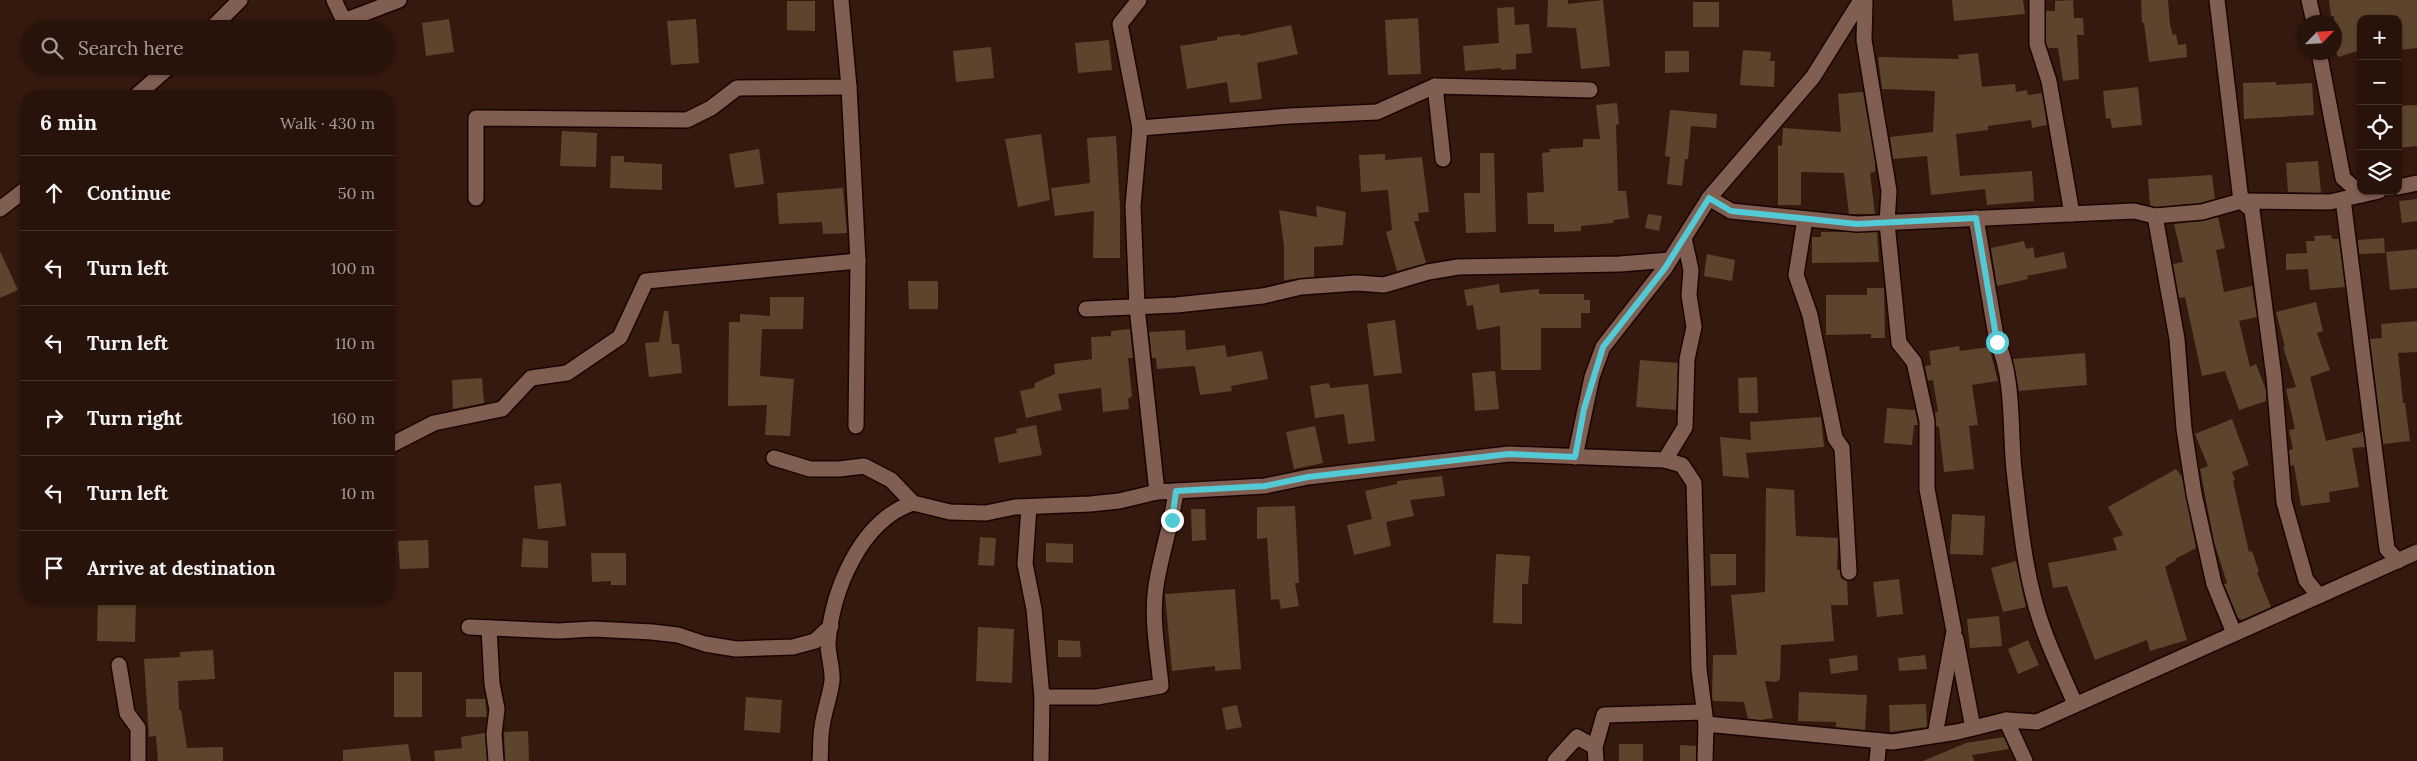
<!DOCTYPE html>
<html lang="en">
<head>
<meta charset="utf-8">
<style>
	:root { --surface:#28130b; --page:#342019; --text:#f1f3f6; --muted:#a59e9d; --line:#44322c }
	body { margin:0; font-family:Lora,serif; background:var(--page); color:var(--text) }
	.controls { position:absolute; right:15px; top:15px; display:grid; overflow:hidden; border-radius:10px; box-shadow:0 1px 4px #0004 }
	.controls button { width:45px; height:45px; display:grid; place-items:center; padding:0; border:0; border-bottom:1px solid var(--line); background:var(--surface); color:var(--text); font:25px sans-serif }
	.compass { position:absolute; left:2297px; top:15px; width:45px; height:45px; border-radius:50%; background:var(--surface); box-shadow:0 1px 4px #0004; rotate:65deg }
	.stop { position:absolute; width:15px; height:15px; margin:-11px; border:4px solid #52cbd7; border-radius:50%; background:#fff }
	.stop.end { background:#52cbd7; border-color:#fff; box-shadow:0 1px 5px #0008 }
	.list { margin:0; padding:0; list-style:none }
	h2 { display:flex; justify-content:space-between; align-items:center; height:65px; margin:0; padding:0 20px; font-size:21px }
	h2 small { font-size:16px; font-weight:400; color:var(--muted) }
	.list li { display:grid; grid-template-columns:32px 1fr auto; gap:15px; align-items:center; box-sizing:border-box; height:75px; padding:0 20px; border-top:1px solid var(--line) }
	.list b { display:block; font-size:19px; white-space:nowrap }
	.list em { font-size:16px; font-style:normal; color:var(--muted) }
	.icon { flex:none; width:28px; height:28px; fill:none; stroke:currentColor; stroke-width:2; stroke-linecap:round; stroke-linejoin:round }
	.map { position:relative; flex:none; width:2417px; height:761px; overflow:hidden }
	.search { position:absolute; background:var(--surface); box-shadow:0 1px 4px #0004; left:20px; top:20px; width:375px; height:55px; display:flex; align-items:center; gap:12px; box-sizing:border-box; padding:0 18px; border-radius:28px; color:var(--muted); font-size:19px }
	.panel { position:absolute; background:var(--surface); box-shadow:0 1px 4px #0004; left:20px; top:90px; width:375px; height:515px; border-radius:20px }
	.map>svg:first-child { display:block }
	.building { fill:#5d442c }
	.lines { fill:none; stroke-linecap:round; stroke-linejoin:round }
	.minor-casing { stroke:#1b0400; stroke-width:18 }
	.minor { stroke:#805e51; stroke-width:15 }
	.route { stroke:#52cbd7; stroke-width:6 }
</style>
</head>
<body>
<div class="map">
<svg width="2417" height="761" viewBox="0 0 2417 761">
	<rect width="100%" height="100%" fill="#35190f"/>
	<!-- building -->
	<g class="building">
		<path d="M1548 0H1568V4L1603 0 1610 66 1581 69 1576 28 1547 27Z"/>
		<path d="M1952 0H2023L2025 14 1954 21Z"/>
		<path d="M2073 0 2074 18H2083L2084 35H2077L2079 79 2063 81 2058 48H2048L2046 43V11H2055V1Z"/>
		<path d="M2141 0H2168L2170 25 2173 35 2176 34 2178 45 2186 44 2187 57 2149 62 2144 23H2142Z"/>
		<path d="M2329 0H2417V48L2398 50V16L2361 19V50L2338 57 2334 46V16H2331Z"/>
		<path d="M787 1H815V31L787 30Z"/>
		<rect x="1693" y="2" width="26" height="25"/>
		<path d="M1514 7 1515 25 1529 24 1532 53 1516 54V69L1501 70V68L1465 71 1463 46 1499 43 1497 8Z"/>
		<path d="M1418 18 1421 74 1388 75 1385 20Z"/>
		<path d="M449 19 454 52 426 56 422 23Z"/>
		<path d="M696 19 699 63 671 65 667 21Z"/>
		<path d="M1291 25 1298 54 1257 63 1262 99 1230 103 1227 82 1187 89 1180 46 1217 40V37L1240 34 1241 36Z"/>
		<path d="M1109 40 1112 70 1078 73 1075 43Z"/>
		<path d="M991 47 994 78 956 82 953 51Z"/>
		<path d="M1743 50 1771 52 1770 61H1775L1774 87 1740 85Z"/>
		<path d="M1665 51H1689V72L1665 73Z"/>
		<path d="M1978 53 1982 87 2015 84 2016 92 2027 90 2028 95 2042 93 2047 125 2032 128 2031 120 1988 126V130L1956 134 1960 176 2032 171 2034 201 1987 205 1985 189 1931 195 1927 156 1893 159 1890 137 1933 132 1935 91 1882 89 1878 57 1959 59 1958 55Z"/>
		<path d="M2276 82V85L2312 83 2314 115 2244 119 2243 83Z"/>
		<path d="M2138 87 2142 125 2112 128 2110 118 2106 119 2103 91Z"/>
		<path d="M1863 92 1875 161V172L1870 173 1875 214H1849L1844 173 1801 172V205H1778V145L1782 146 1783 128 1841 132 1838 94Z"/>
		<path d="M1617 103 1619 124 1616 125 1618 191H1626L1629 218 1614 220 1613 223 1581 226V231L1554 232V224H1528L1527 193 1544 192 1542 153 1550 152 1549 149 1583 147V139H1600L1596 105Z"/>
		<path d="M2417 105V146L2398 148V106Z"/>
		<path d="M1670 110 1717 114 1716 128 1691 126 1688 159H1685L1682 186 1667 184 1670 157 1665 156Z"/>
		<path d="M562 131 597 133 596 167 560 166Z"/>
		<path d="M1041 134 1050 200 1018 207 1005 139Z"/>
		<path d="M1116 136 1120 208V258H1093L1094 211 1055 216 1051 188 1090 183 1087 138Z"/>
		<path d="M759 149 764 184 735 188 729 154Z"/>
		<path d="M1480 153H1494L1496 232 1466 233 1464 193H1480Z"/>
		<path d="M1385 154V160L1422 157 1429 212 1418 213 1419 221H1414L1426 263 1397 271 1386 232 1392 230 1388 190 1361 192 1359 155Z"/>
		<path d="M611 156H624V162L662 164V190L610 188Z"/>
		<path d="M2318 161 2321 193 2288 192 2286 163Z"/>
		<path d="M2212 175 2215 199 2200 203 2156 207 2150 205 2148 179Z"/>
		<path d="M843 188 847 233 823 234 822 222 779 224 777 193Z"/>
		<path d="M2417 199V221L2402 223 2399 201Z"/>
		<path d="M1316 206 1346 212 1343 245 1314 247V277L1284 280V246L1279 210 1317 217Z"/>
		<path d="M1648 214 1662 216 1659 231 1645 228Z"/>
		<path d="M2218 217 2225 248 2216 250 2224 292 2252 286 2257 317 2239 321 2250 367 2256 364 2266 390V401L2239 410 2225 371 2202 376 2185 297 2179 298 2173 264 2183 262 2174 224 2203 221Z"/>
		<path d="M1821 232H1877L1879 262 1812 263V237H1821Z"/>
		<path d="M2331 235 2332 239H2339L2345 287 2310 290 2308 269 2286 270V254L2307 253 2306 241H2315L2314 236Z"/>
		<path d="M2384 238 2385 253 2359 254 2358 240Z"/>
		<path d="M2024 241 2026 249 2033 247 2035 258 2064 252 2067 268 2027 276 2028 279 1997 286 1991 248Z"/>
		<path d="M2417 249V288L2390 290 2386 252Z"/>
		<path d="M0 251 18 290 0 298Z"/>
		<path d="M1707 254 1735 260 1732 281 1704 276Z"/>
		<path d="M908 281H938V309H909Z"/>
		<path d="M1499 284 1500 293 1539 289V294H1584V300H1590V313H1581V328H1541V370H1501L1500 326 1477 330 1473 305 1467 306 1464 290Z"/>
		<path d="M1867 288H1884L1885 338H1871V334L1826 335V295H1867Z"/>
		<path d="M770 297H804L803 329H762L760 376 794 379 790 436 765 435 767 405 728 406 729 322H740V314L770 316Z"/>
		<path d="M2316 302 2323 331 2317 333 2330 370 2310 377 2326 441 2363 432 2365 447 2352 448 2359 487 2329 492 2330 502 2301 506 2294 465 2291 466 2290 462 2289 450 2293 449 2289 430 2295 429 2286 389 2296 387 2283 347H2285L2276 312Z"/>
		<path d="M664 311H668L672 344H679L682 373 649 377 645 343 659 342Z"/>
		<path d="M1395 320 1402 373 1374 376 1367 324Z"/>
		<path d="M2417 321V352L2398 353 2403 403H2405L2410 441 2383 444 2370 339 2382 338 2381 324Z"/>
		<path d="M1130 329 1133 358H1128L1132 396 1128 399 1129 409 1103 412 1101 388 1058 394 1062 410 1026 418 1020 391 1034 388 1035 383 1055 374 1054 364 1092 359 1091 337 1111 336V331Z"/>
		<path d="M1185 330 1186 350 1225 345 1227 357 1262 351 1268 379 1231 386 1232 391 1200 395 1195 366 1157 369 1156 358H1152L1149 332Z"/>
		<path d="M1959 346 1960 351 1989 347 1998 381 1972 385 1978 425 1969 426 1974 469 1944 472 1939 427 1936 426 1935 412H1938L1933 380 1928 381 1925 366 1931 365 1929 351Z"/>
		<path d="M2085 353 2087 385 2019 391 2013 359Z"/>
		<path d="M1640 360 1678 363 1676 410 1636 407Z"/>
		<path d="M1495 371 1499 409 1475 411 1472 373Z"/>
		<path d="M1757 377 1758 413H1739L1738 378Z"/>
		<path d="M482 378 484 403 453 409 452 380Z"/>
		<path d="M1329 383 1330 388 1368 384 1375 441 1348 444 1344 414 1315 418 1310 386Z"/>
		<path d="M1887 408 1915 410 1918 425H1914L1912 445 1884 443Z"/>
		<path d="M1821 417 1824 447 1746 453 1749 478 1723 476 1720 437 1751 440 1750 422Z"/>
		<path d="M2232 419 2249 465 2232 472 2235 480 2233 481 2249 552 2252 551 2259 572 2257 573 2271 607 2242 620 2238 618 2224 584 2227 583 2214 542 2200 469 2208 466 2195 434Z"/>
		<path d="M1036 425 1042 455 999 463 994 438 1017 433 1016 429Z"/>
		<path d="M1315 426 1323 463 1294 469 1286 432Z"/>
		<path d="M2176 469 2182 477 2196 548 2175 559 2176 560 2165 567 2187 640 2150 651 2147 640 2095 660 2067 586 2053 588 2048 563 2117 550 2113 538 2123 535 2108 507Z"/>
		<path d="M1442 476 1445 496 1410 500 1414 516 1386 522 1391 546 1354 555 1347 525 1372 519 1365 491 1397 484V481Z"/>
		<path d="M561 483 566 526 538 529 534 486Z"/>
		<path d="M1766 488 1794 490 1796 536 1838 538 1837 570H1840L1841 578 1847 581 1848 605H1831L1834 641 1781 645 1780 679 1776 682 1765 681 1773 718 1761 720 1748 719 1744 702 1713 701 1712 697 1713 655H1737L1731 595 1765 592Z"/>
		<path d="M1295 506 1299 583H1295L1299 606 1281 609 1279 599 1271 600 1267 538 1257 539V507Z"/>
		<path d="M1191 509H1205L1206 540 1192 541Z"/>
		<path d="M1952 514 1985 516 1983 555 1950 554Z"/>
		<path d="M980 537 996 538 994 566 978 565Z"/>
		<path d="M523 538 548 541V568L521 567Z"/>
		<path d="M428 540 429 568 400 569 398 541Z"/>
		<path d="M1046 543 1073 544V563L1046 562Z"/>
		<path d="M591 553H626V585H611V581L592 582Z"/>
		<path d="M1496 554 1530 556 1528 584H1522V624L1493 623Z"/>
		<path d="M1710 554H1736V585L1711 586Z"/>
		<path d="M2016 561 2026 607 2003 612 1991 568Z"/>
		<path d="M1899 579 1903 614 1877 617 1873 582Z"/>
		<path d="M1235 589 1241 669 1215 671V666L1172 671 1165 594Z"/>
		<path d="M98 599H136L135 642 97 641Z"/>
		<path d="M1999 616 2002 646 1970 648 1967 619Z"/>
		<path d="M978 627 1014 629 1012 683 976 681Z"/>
		<path d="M1058 640 1080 641 1081 657H1058Z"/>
		<path d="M2028 640 2039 665 2018 674 2008 649Z"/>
		<path d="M213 650 215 679 178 681 179 710H181L187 748 223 747V761H158L156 736 149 737 144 659 180 657V652Z"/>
		<path d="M1857 655 1858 670 1831 674 1829 659Z"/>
		<path d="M1925 655 1927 669 1899 671 1898 658Z"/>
		<rect x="394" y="672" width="28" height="45"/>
		<path d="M1799 692 1867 695 1865 730 1836 727V722L1798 721Z"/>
		<path d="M746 697 782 700 780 733 744 730Z"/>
		<path d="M466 699H485L487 717H466Z"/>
		<path d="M1926 704 1927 727 1890 732 1889 705Z"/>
		<path d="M1237 705 1242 727 1226 730 1222 708Z"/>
		<path d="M528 731 529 761H505L504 732Z"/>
		<path d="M485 733 487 761H435L434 751 462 748 461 737Z"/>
		<path d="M2004 737 2009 749 1972 755 1974 761H1923L1966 743Z"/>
		<path d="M408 744 411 761H343V750Z"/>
		<rect x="1619" y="744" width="24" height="17"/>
		<path d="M1680 745 1696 746V761H1680Z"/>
	</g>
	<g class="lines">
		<defs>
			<g id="minor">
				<path d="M334 0 344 21 399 0"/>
				<path d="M1139 0 1120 24 1140 128 1290 116 1377 112 1435 86 1590 90"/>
				<path d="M1865 0 1864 40 1889 191 1887 223 1899 343 1914 362 1927 421V489L1954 631 1935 735"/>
				<path d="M2037 0V44L2049 81 2072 214"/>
				<path d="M2217 0 2241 201 2252 210 2274 377 2284 502 2306 580 2319 596"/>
				<path d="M2309 0 2314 22"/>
				<path d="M211 29 240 0"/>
				<path d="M2319 52 2343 178 2362 195"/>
				<path d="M1435 86 1443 159"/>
				<path d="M849 87 858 261 856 426"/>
				<path d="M136 96 170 66"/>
				<path d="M1140 128 1133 206 1137 307 1157 492 1265 486 1308 477 1509 454 1665 460 1682 465 1694 483 1699 669 1706 724"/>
				<path d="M2398 187 2417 183"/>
				<path d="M476 198V118L687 120 711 108 737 88 849 87 841 0"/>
				<path d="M1709 198 1731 211 1857 224 2134 211 2155 216 2202 212 2241 201 2330 202 2379 191"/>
				<path d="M2343 199 2387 549 2398 561"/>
				<path d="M0 209 26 189"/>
				<path d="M2155 216 2177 339 2184 429 2194 494 2214 584 2234 633"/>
				<path d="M1976 218 1997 342C2014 375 2010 433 2014 470 2020 522 2025 581 2044 631 2053 656 2065 680 2075 704"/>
				<path d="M1805 219 1796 275 1810 315 1835 438 1842 448 1849 572"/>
				<path d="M1086 309 1176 305 1263 296 1301 287 1357 283 1384 285 1428 272 1458 267 1620 264 1670 260"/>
				<path d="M389 446 434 423 502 409 531 378 567 373 620 337 646 281 858 261"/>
				<path d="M1575 457 1592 377 1603 347 1665 268 1709 198 1813 77 1861 0"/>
				<path d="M774 458 810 469H839L864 466 891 480 913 503 950 512 986 513 1015 507 1090 504 1119 501 1157 492"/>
				<path d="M1665 460 1685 427 1687 359 1694 327 1689 295 1691 270 1684 238"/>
				<path d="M1029 507 1025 564 1034 609 1042 697H1097L1161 686C1158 653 1151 619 1156 586 1161 554 1172 523 1176 491"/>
				<path d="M469 627 559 631 593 629 652 632 678 635 705 644 736 649 793 647 815 641 831 626"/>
				<path d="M489 628 492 684 497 709 494 734 496 761"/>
				<path d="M1956 639 1973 728"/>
				<path d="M119 665 127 713 138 728V761"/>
				<path d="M820 761C821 750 820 738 822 727 824 711 830 697 832 681 833 669 828 656 828 643 832 591 860 521 913 503"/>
				<path d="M1041 761 1042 697"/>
				<path d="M1555 761 1577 737 1595 747"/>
				<path d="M1596 761 1595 747 1604 715 1704 712"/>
				<path d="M1705 761 1706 724 1893 742 1957 732 2006 720"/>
				<path d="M1877 761 1879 741"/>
				<path d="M2025 761 2006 720 2037 722 2417 552"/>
			</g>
		</defs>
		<!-- minor casing -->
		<use href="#minor" class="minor-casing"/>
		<!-- minor -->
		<use href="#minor" class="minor"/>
	</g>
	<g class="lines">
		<!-- route -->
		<path class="route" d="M1172 520 1176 491 1265 486 1308 477 1509 454 1575 457 1584 409 1603 347 1665 268 1709 198 1731 211 1857 224 1976 218 1997 342"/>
	</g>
</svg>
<div class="controls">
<button>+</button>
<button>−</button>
<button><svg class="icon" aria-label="locate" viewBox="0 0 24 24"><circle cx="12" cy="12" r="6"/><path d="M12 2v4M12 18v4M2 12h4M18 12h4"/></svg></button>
<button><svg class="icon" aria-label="layers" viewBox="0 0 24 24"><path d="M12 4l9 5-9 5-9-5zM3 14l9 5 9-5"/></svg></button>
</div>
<svg class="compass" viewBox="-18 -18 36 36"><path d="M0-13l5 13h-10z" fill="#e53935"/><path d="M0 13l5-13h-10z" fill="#a59e9d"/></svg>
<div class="stop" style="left:1997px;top:342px"></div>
<div class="stop end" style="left:1172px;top:520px"></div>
<div class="search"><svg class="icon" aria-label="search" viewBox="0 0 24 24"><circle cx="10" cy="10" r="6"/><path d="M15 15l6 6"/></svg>Search here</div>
<section class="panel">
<h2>6 min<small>Walk · 430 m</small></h2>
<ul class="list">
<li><svg class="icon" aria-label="ahead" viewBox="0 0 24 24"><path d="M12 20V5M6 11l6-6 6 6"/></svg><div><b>Continue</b></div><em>50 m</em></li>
<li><svg class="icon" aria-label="left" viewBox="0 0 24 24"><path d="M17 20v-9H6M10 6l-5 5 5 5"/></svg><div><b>Turn left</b></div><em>100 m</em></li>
<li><svg class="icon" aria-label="left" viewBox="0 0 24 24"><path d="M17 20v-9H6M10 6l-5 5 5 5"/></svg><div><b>Turn left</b></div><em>110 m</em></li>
<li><svg class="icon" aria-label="right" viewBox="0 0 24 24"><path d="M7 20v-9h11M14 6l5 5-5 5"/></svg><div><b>Turn right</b></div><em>160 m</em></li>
<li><svg class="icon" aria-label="left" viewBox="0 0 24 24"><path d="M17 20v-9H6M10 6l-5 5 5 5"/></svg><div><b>Turn left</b></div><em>10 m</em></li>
<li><svg class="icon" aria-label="arrive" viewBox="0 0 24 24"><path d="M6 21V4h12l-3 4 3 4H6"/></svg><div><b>Arrive at destination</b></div></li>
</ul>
</section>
</div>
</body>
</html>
